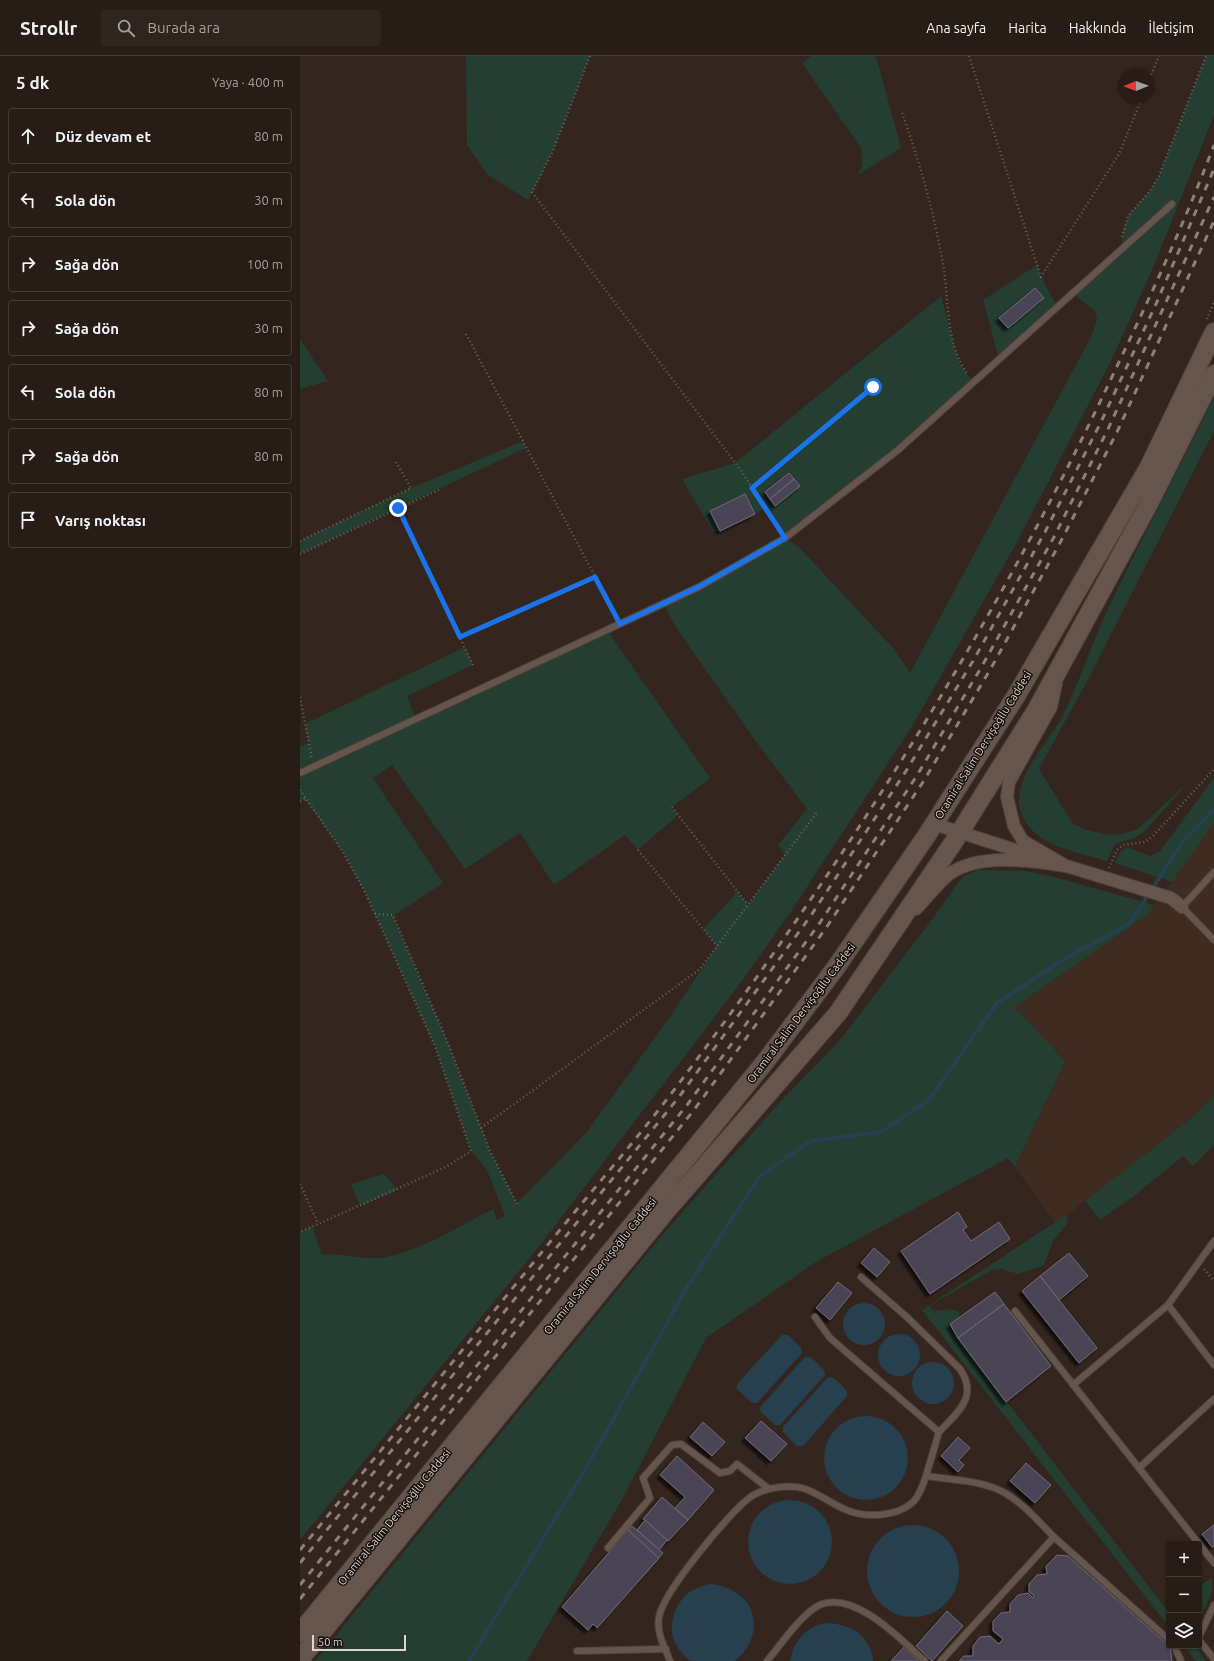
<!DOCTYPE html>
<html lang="tr">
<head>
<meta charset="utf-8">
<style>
	:root { --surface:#271c16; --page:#2f251f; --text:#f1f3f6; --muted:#a4a1a1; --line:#433a35 }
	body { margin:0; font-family:Ubuntu,sans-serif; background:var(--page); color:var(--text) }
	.controls { position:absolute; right:12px; bottom:12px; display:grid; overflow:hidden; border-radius:4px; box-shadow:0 1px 3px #0004 }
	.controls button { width:36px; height:36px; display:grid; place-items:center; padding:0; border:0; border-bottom:1px solid var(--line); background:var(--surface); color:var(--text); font:20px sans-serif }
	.compass { position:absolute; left:818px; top:12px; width:36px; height:36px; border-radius:50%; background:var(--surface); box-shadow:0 1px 3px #0004; rotate:269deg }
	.scale { position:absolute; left:12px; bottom:10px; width:94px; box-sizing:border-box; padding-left:4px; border:2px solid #ded4cf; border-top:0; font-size:11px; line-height:14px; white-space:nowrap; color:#ded4cf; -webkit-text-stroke:3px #17100d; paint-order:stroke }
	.stop { position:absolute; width:12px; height:12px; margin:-9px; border:3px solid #1a73e8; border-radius:50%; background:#fff }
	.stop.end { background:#1a73e8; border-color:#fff; box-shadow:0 1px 4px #0008 }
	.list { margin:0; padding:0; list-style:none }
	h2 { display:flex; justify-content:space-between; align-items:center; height:52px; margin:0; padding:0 16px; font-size:17px }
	h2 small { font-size:13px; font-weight:400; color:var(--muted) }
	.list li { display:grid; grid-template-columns:26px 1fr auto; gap:12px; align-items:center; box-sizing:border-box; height:56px; margin:0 8px 8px; padding:0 8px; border:1px solid var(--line); border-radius:4px }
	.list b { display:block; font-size:15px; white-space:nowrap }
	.list em { font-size:13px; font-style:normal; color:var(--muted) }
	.icon { flex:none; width:22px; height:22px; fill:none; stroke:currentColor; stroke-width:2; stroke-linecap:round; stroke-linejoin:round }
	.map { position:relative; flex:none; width:914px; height:1605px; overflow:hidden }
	header { display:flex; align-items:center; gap:24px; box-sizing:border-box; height:56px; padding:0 20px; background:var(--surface); border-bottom:1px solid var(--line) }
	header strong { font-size:19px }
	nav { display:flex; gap:22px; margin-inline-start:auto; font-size:14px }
	.search { width:280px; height:36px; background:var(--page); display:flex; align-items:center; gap:10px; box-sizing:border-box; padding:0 14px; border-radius:4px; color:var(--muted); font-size:15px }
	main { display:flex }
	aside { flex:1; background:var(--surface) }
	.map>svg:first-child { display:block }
	.built { fill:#3f2b20 }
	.green { fill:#243e31 }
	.water { fill:#264050 }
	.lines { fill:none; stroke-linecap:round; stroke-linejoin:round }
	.stream { stroke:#264050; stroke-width:4 }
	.building { fill:#4a4554; stroke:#706a7b; filter:url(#shadow) }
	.service-casing { stroke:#4e413b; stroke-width:8 }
	.minor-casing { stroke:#4e413b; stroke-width:14 }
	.secondary-casing { stroke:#4e413b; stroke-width:20 }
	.path { stroke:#6c5f58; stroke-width:2.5; stroke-dasharray:1 3; stroke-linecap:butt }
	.service { stroke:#65554c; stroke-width:6 }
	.minor { stroke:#65554c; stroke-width:12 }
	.secondary { stroke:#65554c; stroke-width:18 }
	.rail { stroke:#8c807a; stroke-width:3; stroke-dasharray:7 7; stroke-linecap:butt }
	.route { stroke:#1a73e8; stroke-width:5 }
	.labels { text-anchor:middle; stroke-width:3; stroke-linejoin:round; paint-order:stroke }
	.street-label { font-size:11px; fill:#ded4cf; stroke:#17100d }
</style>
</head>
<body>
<header>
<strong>Strollr</strong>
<div class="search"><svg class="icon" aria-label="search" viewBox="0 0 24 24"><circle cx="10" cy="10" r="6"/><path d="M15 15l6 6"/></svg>Burada ara</div>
<nav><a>Ana sayfa</a><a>Harita</a><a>Hakkında</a><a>İletişim</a></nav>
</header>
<main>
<aside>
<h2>5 dk<small>Yaya · 400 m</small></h2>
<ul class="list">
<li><svg class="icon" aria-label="ahead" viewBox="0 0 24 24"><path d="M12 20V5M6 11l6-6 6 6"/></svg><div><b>Düz devam et</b></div><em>80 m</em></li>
<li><svg class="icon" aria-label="left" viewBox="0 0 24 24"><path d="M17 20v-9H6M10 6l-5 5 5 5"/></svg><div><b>Sola dön</b></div><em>30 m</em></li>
<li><svg class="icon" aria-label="right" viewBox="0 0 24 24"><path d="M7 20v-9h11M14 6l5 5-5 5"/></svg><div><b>Sağa dön</b></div><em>100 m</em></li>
<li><svg class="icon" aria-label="right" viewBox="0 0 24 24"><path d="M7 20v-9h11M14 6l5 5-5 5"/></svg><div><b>Sağa dön</b></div><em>30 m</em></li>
<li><svg class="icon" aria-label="left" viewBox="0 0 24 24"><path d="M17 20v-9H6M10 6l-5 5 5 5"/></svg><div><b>Sola dön</b></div><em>80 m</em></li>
<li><svg class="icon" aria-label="right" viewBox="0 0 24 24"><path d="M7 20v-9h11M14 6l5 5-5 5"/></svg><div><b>Sağa dön</b></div><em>80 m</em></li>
<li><svg class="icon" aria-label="arrive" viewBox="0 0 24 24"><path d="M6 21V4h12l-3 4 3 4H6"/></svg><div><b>Varış noktası</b></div></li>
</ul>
</aside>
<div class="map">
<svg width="914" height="1605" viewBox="0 0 914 1605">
	<defs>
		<filter id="shadow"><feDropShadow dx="-3.5" dy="3.5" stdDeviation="1" flood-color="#0009"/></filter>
	</defs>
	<rect width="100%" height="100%" fill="#34251e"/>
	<!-- built -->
	<path class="built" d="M914 767V1040L893 1061 756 1168 715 1111 765 1005 715 951 846 860Z"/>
	<!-- green -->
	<g class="green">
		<path d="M166 0H290L252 97 228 144 188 119 167 89Z"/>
		<path d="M511 0H576L601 92 558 119 562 109 561 92 502 7Z"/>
		<path d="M906 0H914V59L856 205 812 303 716 488 613 669 492 854 439 929 241 1188 0 1484V1176L12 1170 22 1199C41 1196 61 1204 80 1202 120 1196 157 1171 193 1153L197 1164 205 1160 187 1114 171 1095 135 990 64 834 43 796 5 743 0 745V690L9 687 5 668 165 591 173 609 107 640 116 663 307 574 410 722 372 751 378 759 338 794 325 779 254 829 220 777 165 813 92 709 73 722 143 827 93 860 150 992 190 1095 217 1147 286 1077 369 962 417 890 403 873 433 841 436 834 448 849 485 799 478 789 507 753 457 687 377 573 367 555 366 546 485 482 465 452 455 458 445 438 410 455 420 475 413 476 382 423 435 407 641 240 659 307 673 326 598 394 485 482 499 491 593 592 610 617 792 279 797 264 795 255 772 237 822 193 823 175 828 160 849 136 859 120Z"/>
		<path d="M737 209 741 221 757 250 699 303 683 244Z"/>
		<path d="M0 283 28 325 0 333Z"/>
		<path d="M914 341V375L790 620 739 713 773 768 787 774 810 779 823 778 839 772 889 725 845 775 836 781 815 788 807 805C776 796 729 789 720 753 712 722 750 685 763 659 780 625 791 589 807 555 841 483 879 413 914 341Z"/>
		<path d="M223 385 226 392 0 498V485L111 432Z"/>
		<path d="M914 722V767L872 826 815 807 820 796 827 791 850 800 860 795Z"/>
		<path d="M678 814 726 815 754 821 855 849 846 860 715 951 765 1005 715 1111 708 1102 516 1206 406 1282 324 1440 227 1605H15L363 1178 480 1046 540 984 634 861 654 832 664 820Z"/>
		<path d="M914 1040V1089L893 1110 883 1100 833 1141 800 1164 785 1145 893 1061Z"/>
		<path d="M84 1118 98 1134 60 1150 51 1128Z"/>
		<path d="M766 1159 768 1162 766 1169 753 1185 744 1209 718 1218 701 1213 692 1214 629 1250 634 1255 649 1253 658 1255 660 1261 650 1269 658 1282 867 1554 869 1553V1571L622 1254Z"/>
		<path d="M912 1521V1535L899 1565V1531Z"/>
		<path d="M884 1590H895L906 1605H896Z"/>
	</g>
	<!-- water -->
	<g class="water">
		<circle cx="564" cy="1268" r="21"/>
		<circle cx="599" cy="1299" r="21"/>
		<path d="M482 1279H488L501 1292 502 1297 457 1347H452L437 1333V1328Z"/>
		<path d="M505 1301H511L524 1314 525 1319 480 1369H475L460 1355 461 1350Z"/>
		<circle cx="633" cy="1327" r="21"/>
		<path d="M528 1321 534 1322 547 1335V1340L503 1390H497L483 1376V1371Z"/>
		<circle cx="566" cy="1402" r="42"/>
		<circle cx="490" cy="1486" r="42"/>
		<circle cx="613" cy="1515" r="46"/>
		<path d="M409 1528C454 1531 470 1575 435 1605 425 1605 400 1605 392 1605 386 1603 382 1597 378 1592 367 1577 372 1554 384 1541 391 1533 400 1531 409 1528Z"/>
		<path d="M524 1567C549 1567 570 1578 573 1605H490C494 1584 504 1574 524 1567Z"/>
	</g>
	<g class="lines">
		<!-- stream -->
		<path class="stream" d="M169 1605 290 1405 387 1231 460 1120 511 1085 581 1076 629 1044 696 948 761 905 829 868 886 781 914 754"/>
	</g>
	<!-- building -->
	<g class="building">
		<path d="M735 232 744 242 708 272 699 262Z"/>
		<path d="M489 417 494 423 470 443 465 436Z"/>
		<path d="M494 423 500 430 475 450 470 443Z"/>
		<path d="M445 438 455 458 420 475 410 455Z"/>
		<path d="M658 1156 667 1171 663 1174 671 1185 699 1166 710 1183 630 1238 601 1195Z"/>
		<path d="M574 1192 590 1206 577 1221 561 1207Z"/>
		<path d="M769 1197 788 1220 759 1244 740 1220Z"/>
		<path d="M740 1220 797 1292 779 1307 722 1235Z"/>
		<path d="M538 1226 552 1237 530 1264 516 1252Z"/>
		<path d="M695 1236 704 1248 658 1282 650 1268Z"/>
		<path d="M704 1248 751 1310 706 1346 658 1282Z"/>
		<path d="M461 1365 487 1388 471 1405 445 1382Z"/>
		<path d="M403 1366 425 1386 412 1400 390 1381Z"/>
		<path d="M658 1381 670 1392 659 1404 664 1409 658 1416 641 1400Z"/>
		<path d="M377 1400 414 1434 388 1464 375 1452 385 1441 360 1419Z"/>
		<path d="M726 1407 751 1429 735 1447 710 1425Z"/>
		<path d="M362 1441 388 1464 368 1485 343 1463Z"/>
		<path d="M345 1464 367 1484 359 1494 337 1474Z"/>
		<path d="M914 1469V1490L912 1491 902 1478Z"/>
		<path d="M332 1470 363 1497 344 1519 312 1492Z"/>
		<path d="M328 1474 359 1502 297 1572 293 1568 288 1574 262 1551Z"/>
		<path d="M757 1499 768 1500 870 1591 872 1605H659L664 1600H673V1590L680 1581 690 1580 699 1588 703 1583 693 1575V1565L701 1557 710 1556V1548L718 1539 728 1537 733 1542 734 1540 729 1536V1528L737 1519 747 1518 746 1510Z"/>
		<path d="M647 1555 663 1570 632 1605 616 1590Z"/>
		<path d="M604 1591 619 1605H591Z"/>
	</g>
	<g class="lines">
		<defs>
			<g id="service">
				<path d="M0 717 399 531 485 482 598 394 872 148"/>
				<path d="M914 816 882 851 914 884"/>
				<path d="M561 1221 608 1262 660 1313C679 1341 657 1357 639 1376"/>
				<path d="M868 1249 914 1309"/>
				<path d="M715 1255 899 1488"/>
				<path d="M515 1261 530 1282 639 1376 626 1420"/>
				<path d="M773 1329 868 1249 914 1185"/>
				<path d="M839 1412 914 1343"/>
				<path d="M899 1488 914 1507"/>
				<path d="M308 1492 350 1442 343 1422 372 1389 381 1388 420 1417 430 1415 437 1408 469 1433C479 1431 491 1429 502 1432 517 1436 530 1447 544 1453 563 1462 597 1462 614 1445 620 1438 623 1429 626 1420 652 1424 682 1424 705 1437 724 1448 739 1466 754 1481"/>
				<path d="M899 1581 914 1549"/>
				<path d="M899 1584 914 1603"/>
				<path d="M874 1590 881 1605"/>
				<path d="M277 1595 366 1593"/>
				<path d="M370 1605C365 1592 356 1576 359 1561 363 1536 428 1459 449 1442 455 1437 462 1435 469 1433"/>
				<path d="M467 1605C480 1590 503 1555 522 1548 557 1536 602 1585 625 1605"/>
				<path d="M641 1605 754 1481 869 1584"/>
			</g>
			<g id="minor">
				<path d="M634 768 737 801"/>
				<path d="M760 808 871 842 882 851"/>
				<path d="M616 853C627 842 637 828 648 819 678 796 732 805 766 810L723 785 714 770 707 741 709 726 751 651 756 628"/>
			</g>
			<g id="secondary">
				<path d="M0 1577 465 1006 537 910 627 779 716 640 849 411 914 276"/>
				<path d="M0 1603 366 1155 538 957 655 784 737 653 847 451 914 318"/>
			</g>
		</defs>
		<!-- service casing -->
		<use href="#service" class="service-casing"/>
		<!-- minor casing -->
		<use href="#minor" class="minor-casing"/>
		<!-- secondary casing -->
		<use href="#secondary" class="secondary-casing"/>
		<!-- path -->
		<g class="path">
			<path d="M290 0 252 97 232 136 442 416 480 475"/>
			<path d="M669 0 741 221 819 98 842 42"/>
			<path d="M848 26 859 0"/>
			<path d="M602 57C620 107 635 160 644 214 649 250 646 288 668 319"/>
			<path d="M822 181 828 160 849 136 859 120 906 0"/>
			<path d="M907 263 914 246"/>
			<path d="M166 278 316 560"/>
			<path d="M452 432 573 331"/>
			<path d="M98 453 173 609"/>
			<path d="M0 485 111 432 96 406"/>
			<path d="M0 498 141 433"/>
			<path d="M160 581 295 521"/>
			<path d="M0 641 12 703"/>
			<path d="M0 734 43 796 64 834 135 990 171 1095 146 1111 0 1176"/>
			<path d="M0 745 5 743"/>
			<path d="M372 751 448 849"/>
			<path d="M338 794 417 890"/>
			<path d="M809 812 817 794 823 789 845 786 853 780 914 713"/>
			<path d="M75 858 93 859 150 992 190 1095 217 1148"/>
			<path d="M181 1072 400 913 518 755"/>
			<path d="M0 1128 18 1167"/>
			<path d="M904 1213 914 1225"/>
		</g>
		<!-- service -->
		<use href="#service" class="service"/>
		<!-- minor -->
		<use href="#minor" class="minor"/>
		<!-- secondary -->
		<use href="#secondary" class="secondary"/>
		<!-- rail -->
		<g class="rail">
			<path d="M0 1494C82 1393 164 1292 246 1191 288 1139 333 1088 374 1034 546 806 698 565 819 306 853 235 886 163 914 89"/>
			<path d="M0 1507 379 1041 512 858 606 715 673 605 745 476 801 366 856 248 914 113"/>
			<path d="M0 1529 387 1049 519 868 616 721 682 610 754 481 809 371 914 141"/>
			<path d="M0 1543 394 1054 526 872 623 726 690 614 761 485 817 376 914 165"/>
		</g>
	</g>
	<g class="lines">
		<!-- route -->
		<path class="route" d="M98 452 160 581 295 521 320 568 402 529 485 482 452 432 573 331"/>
	</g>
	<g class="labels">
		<!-- street labels -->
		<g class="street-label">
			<text transform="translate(683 689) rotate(-58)" y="4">Oramiral Salim Dervişoğllu Caddesi</text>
			<text transform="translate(501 957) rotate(-53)" y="4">Oramiral Salim Dervişoğllu Caddesi</text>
			<text transform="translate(300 1210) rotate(-51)" y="4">Oramiral Salim Dervişoğllu Caddesi</text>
			<text transform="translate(94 1461) rotate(-51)" y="4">Oramiral Salim Dervişoğllu Caddesi</text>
		</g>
	</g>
</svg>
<div class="controls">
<button>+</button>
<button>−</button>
<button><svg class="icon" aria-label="layers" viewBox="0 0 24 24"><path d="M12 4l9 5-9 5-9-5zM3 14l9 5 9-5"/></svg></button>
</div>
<svg class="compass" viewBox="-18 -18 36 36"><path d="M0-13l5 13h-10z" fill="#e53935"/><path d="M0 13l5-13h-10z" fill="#a4a1a1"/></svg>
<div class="scale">50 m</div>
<div class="stop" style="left:573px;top:331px"></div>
<div class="stop end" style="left:98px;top:452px"></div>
</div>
</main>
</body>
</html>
